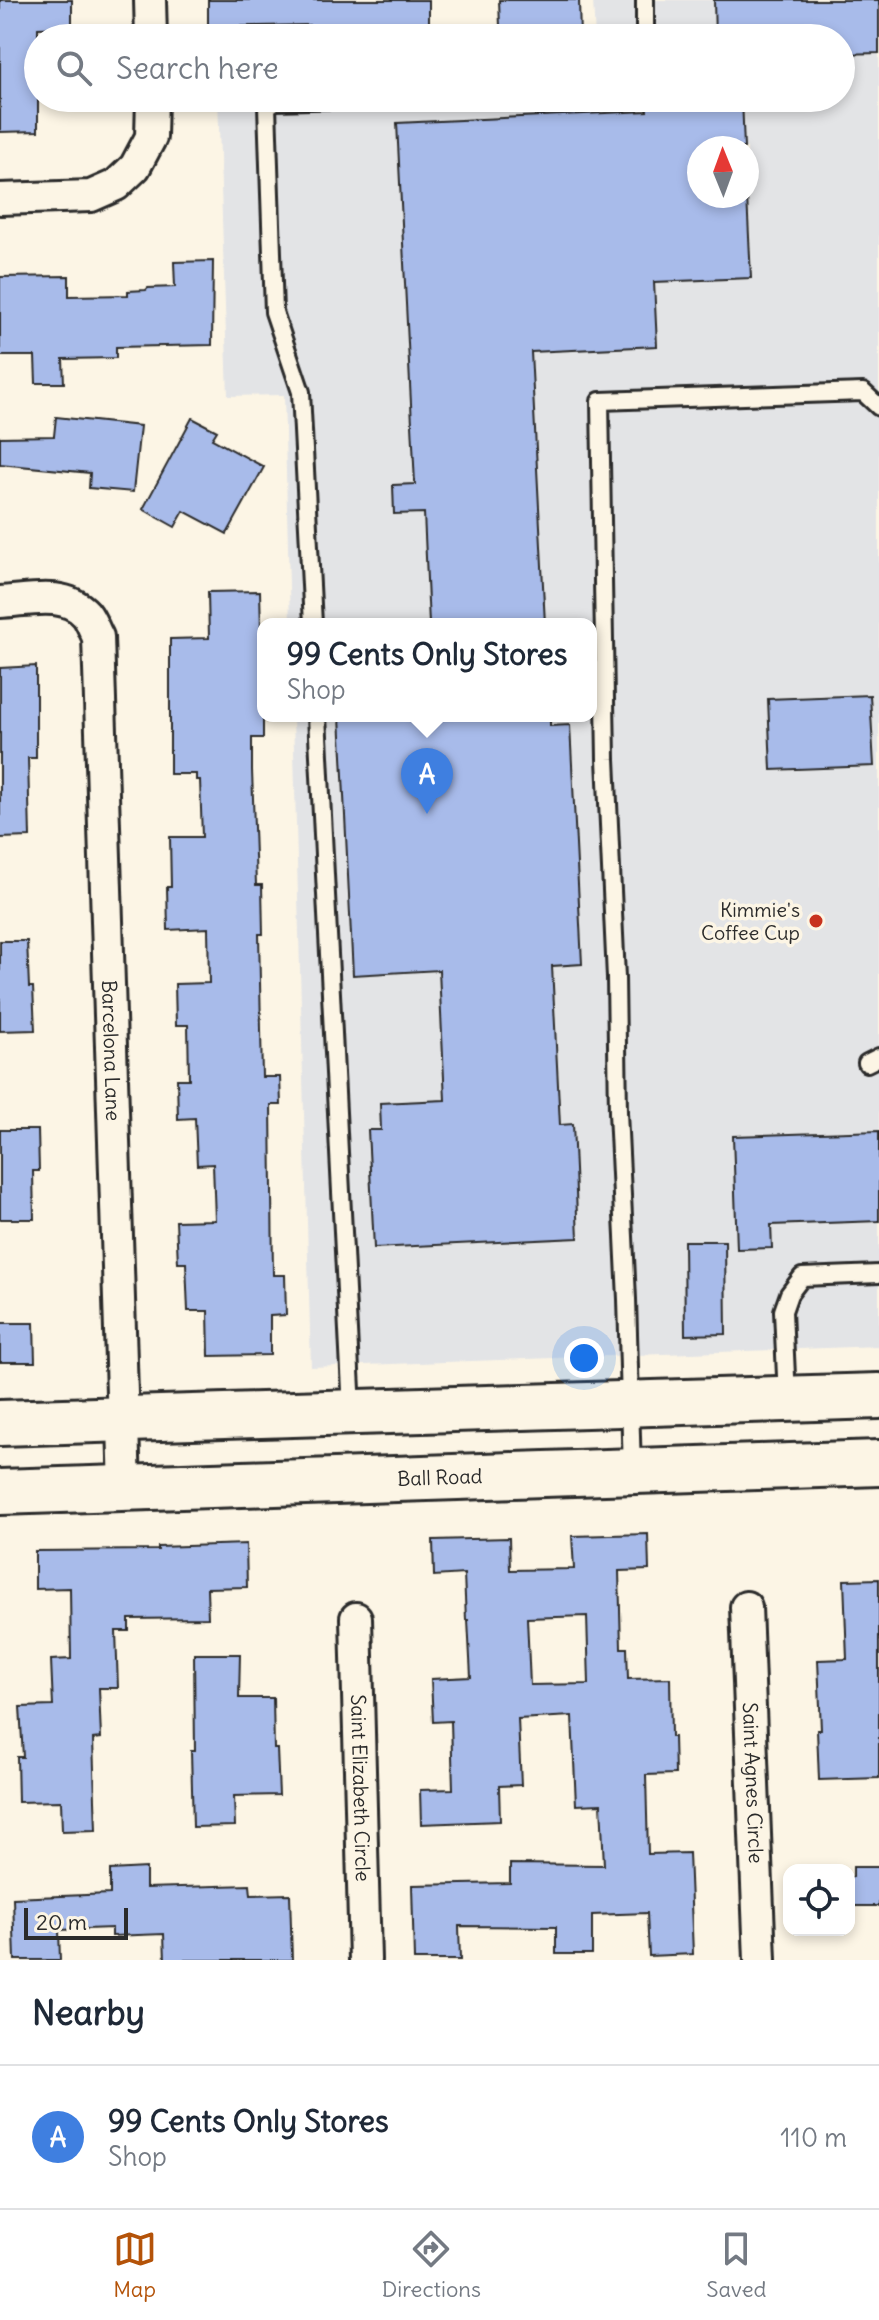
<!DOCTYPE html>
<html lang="en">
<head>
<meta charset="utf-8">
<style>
	:root { --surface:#fff; --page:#f6f6f7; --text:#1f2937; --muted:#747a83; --line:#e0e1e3; --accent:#b45309 }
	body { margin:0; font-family:Delius,sans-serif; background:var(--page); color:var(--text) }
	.controls { position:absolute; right:24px; bottom:24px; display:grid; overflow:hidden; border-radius:16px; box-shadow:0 4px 12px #0003 }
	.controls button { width:72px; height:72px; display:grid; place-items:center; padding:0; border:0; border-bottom:2px solid var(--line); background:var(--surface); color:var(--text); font:40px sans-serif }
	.compass { position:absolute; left:687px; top:136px; width:72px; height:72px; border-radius:50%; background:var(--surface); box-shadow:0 4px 12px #0003; rotate:359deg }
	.scale { position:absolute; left:24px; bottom:20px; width:104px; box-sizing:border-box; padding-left:8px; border:4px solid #2b2b2b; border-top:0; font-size:22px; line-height:28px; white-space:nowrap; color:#2b2b2b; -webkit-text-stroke:6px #fcf5e5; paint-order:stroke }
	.you { position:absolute; left:584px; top:1358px; width:28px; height:28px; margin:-20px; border:6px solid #fff; border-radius:50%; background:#1a73e8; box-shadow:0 0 0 12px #1a73e833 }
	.badge { display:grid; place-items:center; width:52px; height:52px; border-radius:50%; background:var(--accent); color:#fff; font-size:26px; font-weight:700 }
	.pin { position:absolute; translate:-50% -66px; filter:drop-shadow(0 2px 4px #0008) }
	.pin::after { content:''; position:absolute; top:42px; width:28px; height:24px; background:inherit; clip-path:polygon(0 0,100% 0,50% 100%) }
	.popup { position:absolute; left:257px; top:618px; width:340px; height:104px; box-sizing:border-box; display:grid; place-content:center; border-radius:16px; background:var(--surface); filter:drop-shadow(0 2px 6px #0005); font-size:26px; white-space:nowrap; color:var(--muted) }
	.popup b { font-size:30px; color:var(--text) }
	.popup::after { content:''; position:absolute; left:50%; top:100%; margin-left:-16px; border:16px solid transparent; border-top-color:var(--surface) }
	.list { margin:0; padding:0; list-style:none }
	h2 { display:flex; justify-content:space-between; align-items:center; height:104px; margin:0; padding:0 32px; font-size:34px }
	h2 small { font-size:26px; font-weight:400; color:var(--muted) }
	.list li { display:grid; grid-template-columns:52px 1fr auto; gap:24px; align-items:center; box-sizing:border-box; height:144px; padding:0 32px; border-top:2px solid var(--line) }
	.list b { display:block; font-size:30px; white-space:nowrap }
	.list p { margin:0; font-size:26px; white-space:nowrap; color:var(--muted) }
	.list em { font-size:26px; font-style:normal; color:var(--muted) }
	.icon { flex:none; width:44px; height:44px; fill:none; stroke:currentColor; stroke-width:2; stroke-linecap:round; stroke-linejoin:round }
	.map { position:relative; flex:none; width:879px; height:1960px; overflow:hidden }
	.search { position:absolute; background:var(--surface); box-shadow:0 4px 12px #0003; left:24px; right:24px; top:24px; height:88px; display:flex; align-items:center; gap:20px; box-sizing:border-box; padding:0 28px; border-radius:44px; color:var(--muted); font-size:30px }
	.sheet { height:248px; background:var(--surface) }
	nav { display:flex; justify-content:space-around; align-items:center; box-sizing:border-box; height:112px; border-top:2px solid var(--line); background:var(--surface); font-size:22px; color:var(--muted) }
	nav a { display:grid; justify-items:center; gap:4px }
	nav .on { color:var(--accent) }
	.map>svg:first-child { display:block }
	.built { fill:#e3e4e6; fill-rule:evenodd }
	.building { fill:#a8bbea; stroke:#2b2b2b; stroke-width:2; fill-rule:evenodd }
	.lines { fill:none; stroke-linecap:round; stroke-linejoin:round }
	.lane-casing { stroke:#2b2b2b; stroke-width:22 }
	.street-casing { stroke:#2b2b2b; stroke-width:36 }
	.primary-casing { stroke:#2b2b2b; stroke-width:50 }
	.lane { stroke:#fcf5e5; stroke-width:16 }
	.street { stroke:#fcf5e5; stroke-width:30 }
	.primary { stroke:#fcf5e5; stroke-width:44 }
	.poi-dot { fill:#c8321e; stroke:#fcf5e5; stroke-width:3 }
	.labels { text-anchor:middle; stroke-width:7; stroke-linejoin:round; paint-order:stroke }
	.poi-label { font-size:20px; fill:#2b2b2b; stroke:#fcf5e5; text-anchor:end }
	.street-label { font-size:20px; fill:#2b2b2b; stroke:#fcf5e5 }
</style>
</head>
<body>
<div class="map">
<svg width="879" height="1960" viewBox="0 0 879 1960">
	<rect width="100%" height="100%" fill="#fcf5e5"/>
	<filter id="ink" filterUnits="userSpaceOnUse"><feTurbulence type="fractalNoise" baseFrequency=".0125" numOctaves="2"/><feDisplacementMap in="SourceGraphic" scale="16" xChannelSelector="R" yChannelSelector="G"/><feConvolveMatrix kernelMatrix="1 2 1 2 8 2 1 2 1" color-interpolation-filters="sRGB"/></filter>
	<g filter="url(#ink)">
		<!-- built -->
		<path class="built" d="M593 0H879V1346L311 1367 293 716H591V624H290L284 395 228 396 218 98H841V38H595ZM699 148H747V196H699Z"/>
		<!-- building -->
		<g class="building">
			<path d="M0 0H72V27L38 28V131L0 132Z"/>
			<path d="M208 0H429V25L363 26V38H309V25L208 27Z"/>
			<path d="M499 0H579L580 38H545V27H500Z"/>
			<path d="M714 0H879V53L841 54V38H715Z"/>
			<path d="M646 98H742L744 148H699V196H747L751 278 654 282 657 346 531 352 545 624H429L424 513 394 514 393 485 415 484 397 123 647 111Z"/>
			<path d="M213 261 212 345 116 347V358L63 359 64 383H36L35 356H0V277L69 276V296L128 295V291L146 290 148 288 175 287 174 262Z"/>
			<path d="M56 417 140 426 133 492 89 488 90 473 0 464V437L54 436Z"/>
			<path d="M192 418 217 431 212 439 264 467 227 534 184 511 175 527 143 509Z"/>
			<path d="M260 591 261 629H263V738H252V770L256 885H262L263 934H259L262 1077H280L281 1105H271L273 1275H285L286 1315 270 1316V1355L209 1356 208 1311H188L186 1263H178L176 1221 215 1220 213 1164 197 1165 195 1118 178 1119 177 1079H189L188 1025H176L175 984 209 983 208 928 168 930 167 887H171L170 837H202L200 780H196V774H170V639L209 638 208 592Z"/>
			<path d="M36 666V758H28L30 837 0 838V668Z"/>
			<path d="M870 695 874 766 771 770 768 699Z"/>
			<path d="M340 716H550V726L570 725 582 964 552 966 560 1125 573 1124 578 1238 374 1248 368 1130H381L380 1103 445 1100 439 970 353 975Z"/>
			<path d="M0 941H27L29 987H33L35 1030 0 1031Z"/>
			<path d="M0 1130H38L39 1171H33L34 1219H0Z"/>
			<path d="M879 1131V1221L771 1225 772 1248 737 1249 733 1136Z"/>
			<path d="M684 1241H725L726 1334 685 1335Z"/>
			<path d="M0 1323H34L35 1362H0Z"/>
			<path d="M648 1534 649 1570 619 1571 621 1648H627L628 1679 670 1678 671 1737H674L675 1774 646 1775 648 1854 689 1853 693 1954 649 1956 647 1913 592 1915V1954H556V1927L459 1926 460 1960H414L412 1885 510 1883V1864L604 1865 601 1804 576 1805 572 1716 518 1719 521 1785 499 1786 500 1821 421 1824 420 1790 453 1789 451 1721 433 1722 431 1679 471 1677 468 1620H466L464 1574 434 1576 433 1540 509 1538 510 1570 574 1569 572 1536ZM587 1616 589 1684 530 1685 527 1618Z"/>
			<path d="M246 1544 247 1587 207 1588 208 1618 129 1619V1631H116L118 1688H99L101 1738 93 1739 96 1830 62 1831 61 1801 18 1802 17 1757H23L20 1707 53 1706 51 1660 71 1659 70 1588 35 1589V1551L158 1550V1547Z"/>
			<path d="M879 1579V1778L819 1780 817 1730H821L818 1660 847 1659 844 1580Z"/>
			<path d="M194 1654H240L239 1698H273L274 1749H277L279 1795 234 1796 235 1826 193 1827 191 1751H195Z"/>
			<path d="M853 1867H879V1906H849V1877H853Z"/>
			<path d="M146 1868V1888L250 1885 251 1895 290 1894 292 1960H165L164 1934 112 1936V1928L59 1930 60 1960H15L13 1898 110 1894V1870Z"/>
		</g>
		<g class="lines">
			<defs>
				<g id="lane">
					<path d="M645 38V0"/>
					<path d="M313 624 301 392 274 312 267 106 276 101 380 98"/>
					<path d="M317 716 352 1410"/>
					<path d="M867 1063 879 1057"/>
					<path d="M787 1398 783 1311 789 1294 802 1277 879 1274"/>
					<path d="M632 1471 627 1299 618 1112 616 978 606 759 600 401 863 392 879 407"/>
				</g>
				<g id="street">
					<path d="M150 0 151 38"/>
					<path d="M0 199 91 196 116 185 135 167 151 137 152 98"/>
					<path id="s1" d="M0 602C28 601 64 590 86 614 91 620 94 630 98 637L125 1488"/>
					<path id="s2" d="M746 1607 760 1960"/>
					<path id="s3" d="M356 1618 365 1960"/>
				</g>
				<g id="primary">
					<path d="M0 1423 879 1396"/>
					<path id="s4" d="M0 1492 879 1463"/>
				</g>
			</defs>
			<!-- lane casing -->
			<use href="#lane" class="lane-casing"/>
			<!-- street casing -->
			<use href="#street" class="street-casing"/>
			<!-- primary casing -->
			<use href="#primary" class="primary-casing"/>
			<!-- lane -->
			<use href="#lane" class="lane"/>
			<!-- street -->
			<use href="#street" class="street"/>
			<!-- primary -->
			<use href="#primary" class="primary"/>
		</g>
	</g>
	<!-- markers -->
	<circle class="poi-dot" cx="816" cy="921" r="8"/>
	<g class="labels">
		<!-- poi labels -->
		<g class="poi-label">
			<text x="800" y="917">Kimmie's<tspan x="800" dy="23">Coffee Cup</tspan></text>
		</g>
		<!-- street labels -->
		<g class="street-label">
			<text dy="7" stroke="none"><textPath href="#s1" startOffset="530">Barcelona Lane</textPath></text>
			<text dy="7" stroke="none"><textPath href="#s4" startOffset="440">Ball Road</textPath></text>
			<text dy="7" stroke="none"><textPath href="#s2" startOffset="176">Saint Agnes Circle</textPath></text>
			<text dy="7" stroke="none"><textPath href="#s3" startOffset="170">Saint Elizabeth Circle</textPath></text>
		</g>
	</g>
</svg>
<div class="controls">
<button><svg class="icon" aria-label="locate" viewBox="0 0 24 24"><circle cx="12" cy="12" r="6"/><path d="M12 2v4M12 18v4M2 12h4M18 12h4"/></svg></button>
</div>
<svg class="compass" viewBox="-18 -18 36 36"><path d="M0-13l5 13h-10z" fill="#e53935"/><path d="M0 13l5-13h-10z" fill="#747a83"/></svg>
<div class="scale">20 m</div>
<div class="you"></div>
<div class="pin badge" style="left:427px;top:814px;background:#3f7fe0">A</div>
<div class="popup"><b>99 Cents Only Stores</b>Shop</div>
<div class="search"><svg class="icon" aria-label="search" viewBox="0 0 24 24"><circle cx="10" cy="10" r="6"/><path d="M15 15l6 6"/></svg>Search here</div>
</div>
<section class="sheet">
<h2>Nearby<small></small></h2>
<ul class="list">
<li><span class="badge" style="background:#3f7fe0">A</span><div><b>99 Cents Only Stores</b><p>Shop</p></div><em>110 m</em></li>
</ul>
</section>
<nav>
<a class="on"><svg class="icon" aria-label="map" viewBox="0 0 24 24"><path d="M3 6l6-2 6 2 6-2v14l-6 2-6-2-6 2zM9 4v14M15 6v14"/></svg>Map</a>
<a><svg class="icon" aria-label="directions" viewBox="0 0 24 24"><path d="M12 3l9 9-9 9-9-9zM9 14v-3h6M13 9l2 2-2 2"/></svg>Directions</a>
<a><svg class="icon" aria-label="saved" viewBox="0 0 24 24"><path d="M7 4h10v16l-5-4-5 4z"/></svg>Saved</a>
</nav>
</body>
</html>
